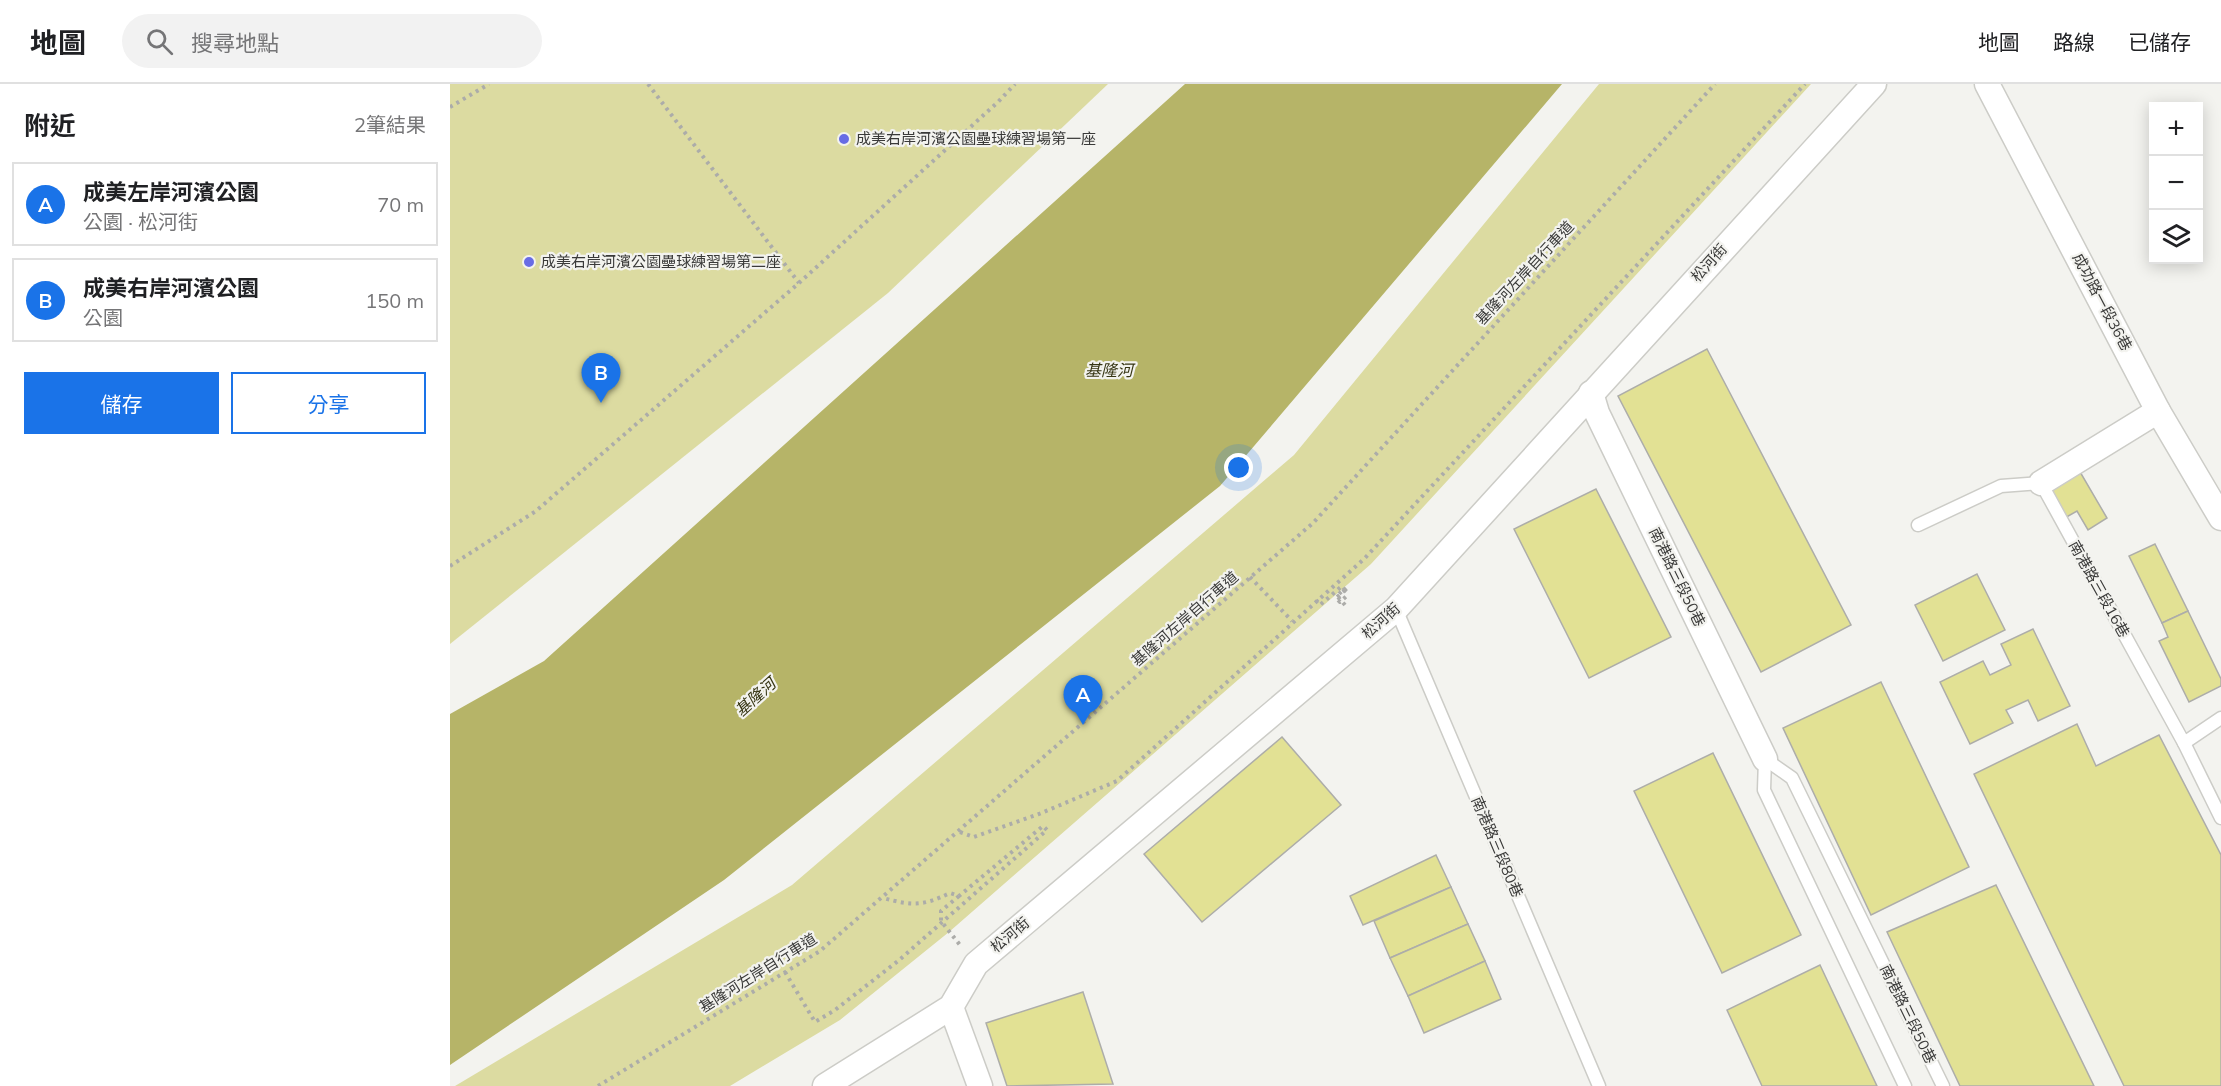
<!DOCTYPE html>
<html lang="zh-TW">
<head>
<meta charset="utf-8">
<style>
	:root { --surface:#fff; --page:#f2f2f2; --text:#202124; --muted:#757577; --line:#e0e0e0; --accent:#1a73e8 }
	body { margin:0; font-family:Mulish,"Noto Sans TC",sans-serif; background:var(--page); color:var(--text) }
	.controls { position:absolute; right:18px; top:18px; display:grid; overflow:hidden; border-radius:0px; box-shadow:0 3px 15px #0003 }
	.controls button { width:54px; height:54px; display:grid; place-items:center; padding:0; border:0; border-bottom:2px solid var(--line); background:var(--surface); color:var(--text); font:30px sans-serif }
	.you { position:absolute; left:789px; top:384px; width:21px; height:21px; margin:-15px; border:4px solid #fff; border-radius:50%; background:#1a73e8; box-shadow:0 0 0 9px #1a73e833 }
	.badge { display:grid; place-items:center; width:39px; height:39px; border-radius:50%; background:var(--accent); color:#fff; font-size:20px; font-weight:700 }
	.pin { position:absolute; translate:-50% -50px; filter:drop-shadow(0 2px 3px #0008) }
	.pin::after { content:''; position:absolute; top:32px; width:21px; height:18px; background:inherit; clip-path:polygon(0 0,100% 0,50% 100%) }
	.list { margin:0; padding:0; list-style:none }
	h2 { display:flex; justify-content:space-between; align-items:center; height:78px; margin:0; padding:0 24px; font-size:26px }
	h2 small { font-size:20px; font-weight:400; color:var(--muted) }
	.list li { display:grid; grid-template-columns:39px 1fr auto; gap:18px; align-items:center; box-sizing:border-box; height:84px; margin:0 12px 12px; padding:0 12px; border:2px solid var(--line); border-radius:0px }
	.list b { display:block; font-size:22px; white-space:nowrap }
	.list p { margin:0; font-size:20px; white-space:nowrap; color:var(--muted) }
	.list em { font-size:20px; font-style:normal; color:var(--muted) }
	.actions { display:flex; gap:12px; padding:18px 24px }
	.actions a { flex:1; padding:14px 0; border:2px solid var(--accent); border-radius:0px; text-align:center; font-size:21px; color:var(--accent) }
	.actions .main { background:var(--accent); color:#fff }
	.icon { flex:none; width:33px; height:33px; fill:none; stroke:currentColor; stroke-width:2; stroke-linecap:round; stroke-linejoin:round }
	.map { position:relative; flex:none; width:1771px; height:1002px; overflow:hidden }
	header { display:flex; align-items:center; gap:36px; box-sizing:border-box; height:84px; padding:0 30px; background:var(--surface); border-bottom:2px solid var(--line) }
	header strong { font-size:28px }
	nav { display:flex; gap:33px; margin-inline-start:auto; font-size:21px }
	.search { width:420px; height:54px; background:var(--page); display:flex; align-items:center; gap:15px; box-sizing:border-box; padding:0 21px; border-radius:33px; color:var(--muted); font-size:22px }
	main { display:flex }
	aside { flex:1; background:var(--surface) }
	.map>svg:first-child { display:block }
	.green { fill:#dcdba1 }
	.water { fill:#b6b468 }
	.building { fill:#e2e194; stroke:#adada9; stroke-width:1.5 }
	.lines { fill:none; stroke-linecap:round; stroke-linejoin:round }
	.service-casing { stroke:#ccccc7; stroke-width:15 }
	.minor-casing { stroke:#ccccc7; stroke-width:27 }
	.path { stroke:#acaca9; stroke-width:4; stroke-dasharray:3 4.5; stroke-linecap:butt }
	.service { stroke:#fff; stroke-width:12 }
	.minor { stroke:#fff; stroke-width:24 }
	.path-bridge { stroke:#acaca9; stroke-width:4; stroke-dasharray:3 4.5; stroke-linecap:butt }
	.poi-dot { fill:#686ce5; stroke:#f3f3ef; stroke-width:2 }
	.labels { text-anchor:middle; stroke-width:4.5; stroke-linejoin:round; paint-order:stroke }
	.poi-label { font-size:15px; fill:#3a3a39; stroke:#f3f3ef; text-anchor:start }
	.street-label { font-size:15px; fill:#3a3a39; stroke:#f3f3ef }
	.water-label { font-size:16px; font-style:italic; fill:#363513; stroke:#f3f3ef }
</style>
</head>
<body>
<header>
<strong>地圖</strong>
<div class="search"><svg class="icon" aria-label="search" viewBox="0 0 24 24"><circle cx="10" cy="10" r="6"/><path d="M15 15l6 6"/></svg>搜尋地點</div>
<nav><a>地圖</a><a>路線</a><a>已儲存</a></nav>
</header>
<main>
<aside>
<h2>附近<small>2筆結果</small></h2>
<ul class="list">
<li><span class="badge">A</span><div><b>成美左岸河濱公園</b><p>公園 · 松河街</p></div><em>70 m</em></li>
<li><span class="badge">B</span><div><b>成美右岸河濱公園</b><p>公園</p></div><em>150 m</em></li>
</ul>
<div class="actions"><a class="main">儲存</a><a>分享</a></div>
</aside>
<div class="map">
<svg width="1771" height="1002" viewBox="0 0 1771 1002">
	<rect width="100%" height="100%" fill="#f3f3ef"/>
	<!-- green -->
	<g class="green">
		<path d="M0 0H658L438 209 0 560Z"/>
		<path d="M1149 0H1361L921 480 499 848 390 936 280 1002H5L342 801 844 371Z"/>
	</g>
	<!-- water -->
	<path class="water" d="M735 0H1112L770 402 274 796 0 981V630L94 577Z"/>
	<!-- building -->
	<g class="building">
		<path d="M1257 265 1401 541 1311 588 1168 312Z"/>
		<path d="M1626 381 1657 434 1638 446 1627 427 1613 435 1593 400Z"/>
		<path d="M1146 405 1221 553 1139 594 1064 445Z"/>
		<path d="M1705 460 1738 527 1712 539 1679 472Z"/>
		<path d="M1527 490 1555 546 1493 577 1465 521Z"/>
		<path d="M1738 527 1771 595V602L1739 618 1709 557 1718 553 1712 539Z"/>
		<path d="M1583 545 1620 622 1588 637 1578 616 1556 626 1563 639 1520 660 1490 598 1533 577 1540 591 1561 581 1551 560Z"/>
		<path d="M1431 598 1519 783 1421 831 1333 644Z"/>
		<path d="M1627 640 1646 682 1709 651 1771 771V1002H1674L1524 690Z"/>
		<path d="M832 653 891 721 752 838 694 770Z"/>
		<path d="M1263 669 1351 851 1272 889 1184 707Z"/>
		<path d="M986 771 1001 803 913 841 900 812Z"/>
		<path d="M1546 801 1644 1002H1510L1437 848Z"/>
		<path d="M1001 803 1018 840 940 874 924 837Z"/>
		<path d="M1018 840 1035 877 958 912 940 874Z"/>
		<path d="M1035 877 1051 915 974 949 958 912Z"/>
		<path d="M1370 881 1427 1002H1312L1277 926Z"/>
		<path d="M633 908 663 1000 557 1002 536 939Z"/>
	</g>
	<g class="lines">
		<defs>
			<g id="service">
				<path d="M1468 441 1551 402 1591 399 1734 659 1771 734"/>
				<path d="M946 525 1149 1002"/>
				<path d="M1734 659 1771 634"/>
				<path d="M1315 675 1342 694 1493 1002"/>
				<path d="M1315 675 1314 706 1455 1002"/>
			</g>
			<g id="minor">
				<path d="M1537 0 1708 327 1771 434"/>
				<path d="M1141 309 1147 329 1315 675"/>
				<path d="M1591 399 1708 327"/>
				<path d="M501 923 530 1002"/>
				<path d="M375 1002 501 923 526 880 946 525 1424 0"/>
			</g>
		</defs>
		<!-- service casing -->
		<use href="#service" class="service-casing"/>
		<!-- minor casing -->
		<use href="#minor" class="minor-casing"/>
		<!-- path -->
		<g class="path">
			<path d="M198 0 349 199"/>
			<path d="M0 23 39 0"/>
			<path d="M0 482 86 427 349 199 548 18 565 0"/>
			<path d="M800 493 842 537"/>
			<path d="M866 516 870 521 892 502 895 506"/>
			<path d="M895 521 887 512 894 505 899 510"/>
			<path d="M510 748 524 753 589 730 667 697 915 474 1355 0"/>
			<path d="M509 812 491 827V837L510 861"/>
			<path d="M335 888 365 938 385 926 448 877 597 746 593 742 509 812 500 809C473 822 463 822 433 814"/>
			<path d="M148 1002 370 867 863 439 1265 0"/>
		</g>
		<!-- service -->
		<use href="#service" class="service"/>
		<!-- minor -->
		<use href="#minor" class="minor"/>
		<!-- path-bridge -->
		<path class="path-bridge" d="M895 506 886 514 890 518 899 510"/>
	</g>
	<!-- markers -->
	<g class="poi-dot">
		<circle cx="394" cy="55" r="6"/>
		<circle cx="79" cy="178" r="6"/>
	</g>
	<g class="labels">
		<!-- poi labels -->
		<g class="poi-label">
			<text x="406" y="60">成美右岸河濱公園壘球練習場第一座</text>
			<text x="91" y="183">成美右岸河濱公園壘球練習場第二座</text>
		</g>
		<!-- street labels -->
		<g class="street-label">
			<text transform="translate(1259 179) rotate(-48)" y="5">松河街</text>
			<text transform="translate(1075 189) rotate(-47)" y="5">基隆河左岸自行車道</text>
			<text transform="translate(1652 218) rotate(62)" y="5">成功路一段36巷</text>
			<text transform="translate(1227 493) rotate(64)" y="5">南港路三段50巷</text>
			<text transform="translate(1649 505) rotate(61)" y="5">南港路三段16巷</text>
			<text transform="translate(735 535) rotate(-41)" y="5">基隆河左岸自行車道</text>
			<text transform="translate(931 537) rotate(-42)" y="5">松河街</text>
			<text transform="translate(1047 763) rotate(67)" y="5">南港路三段80巷</text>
			<text transform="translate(560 851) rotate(-40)" y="5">松河街</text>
			<text transform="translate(308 889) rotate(-32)" y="5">基隆河左岸自行車道</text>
			<text transform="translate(1458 930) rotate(64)" y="5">南港路三段50巷</text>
		</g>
		<!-- water labels -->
		<g class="water-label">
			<text x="659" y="292">基隆河</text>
			<text transform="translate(305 613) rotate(-42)" y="6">基隆河</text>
		</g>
	</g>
</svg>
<div class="controls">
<button>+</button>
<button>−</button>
<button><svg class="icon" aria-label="layers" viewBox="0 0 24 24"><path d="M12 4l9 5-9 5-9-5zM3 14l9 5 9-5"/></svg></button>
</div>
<div class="you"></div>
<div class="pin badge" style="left:633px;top:641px">A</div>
<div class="pin badge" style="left:151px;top:319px">B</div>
</div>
</main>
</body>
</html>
